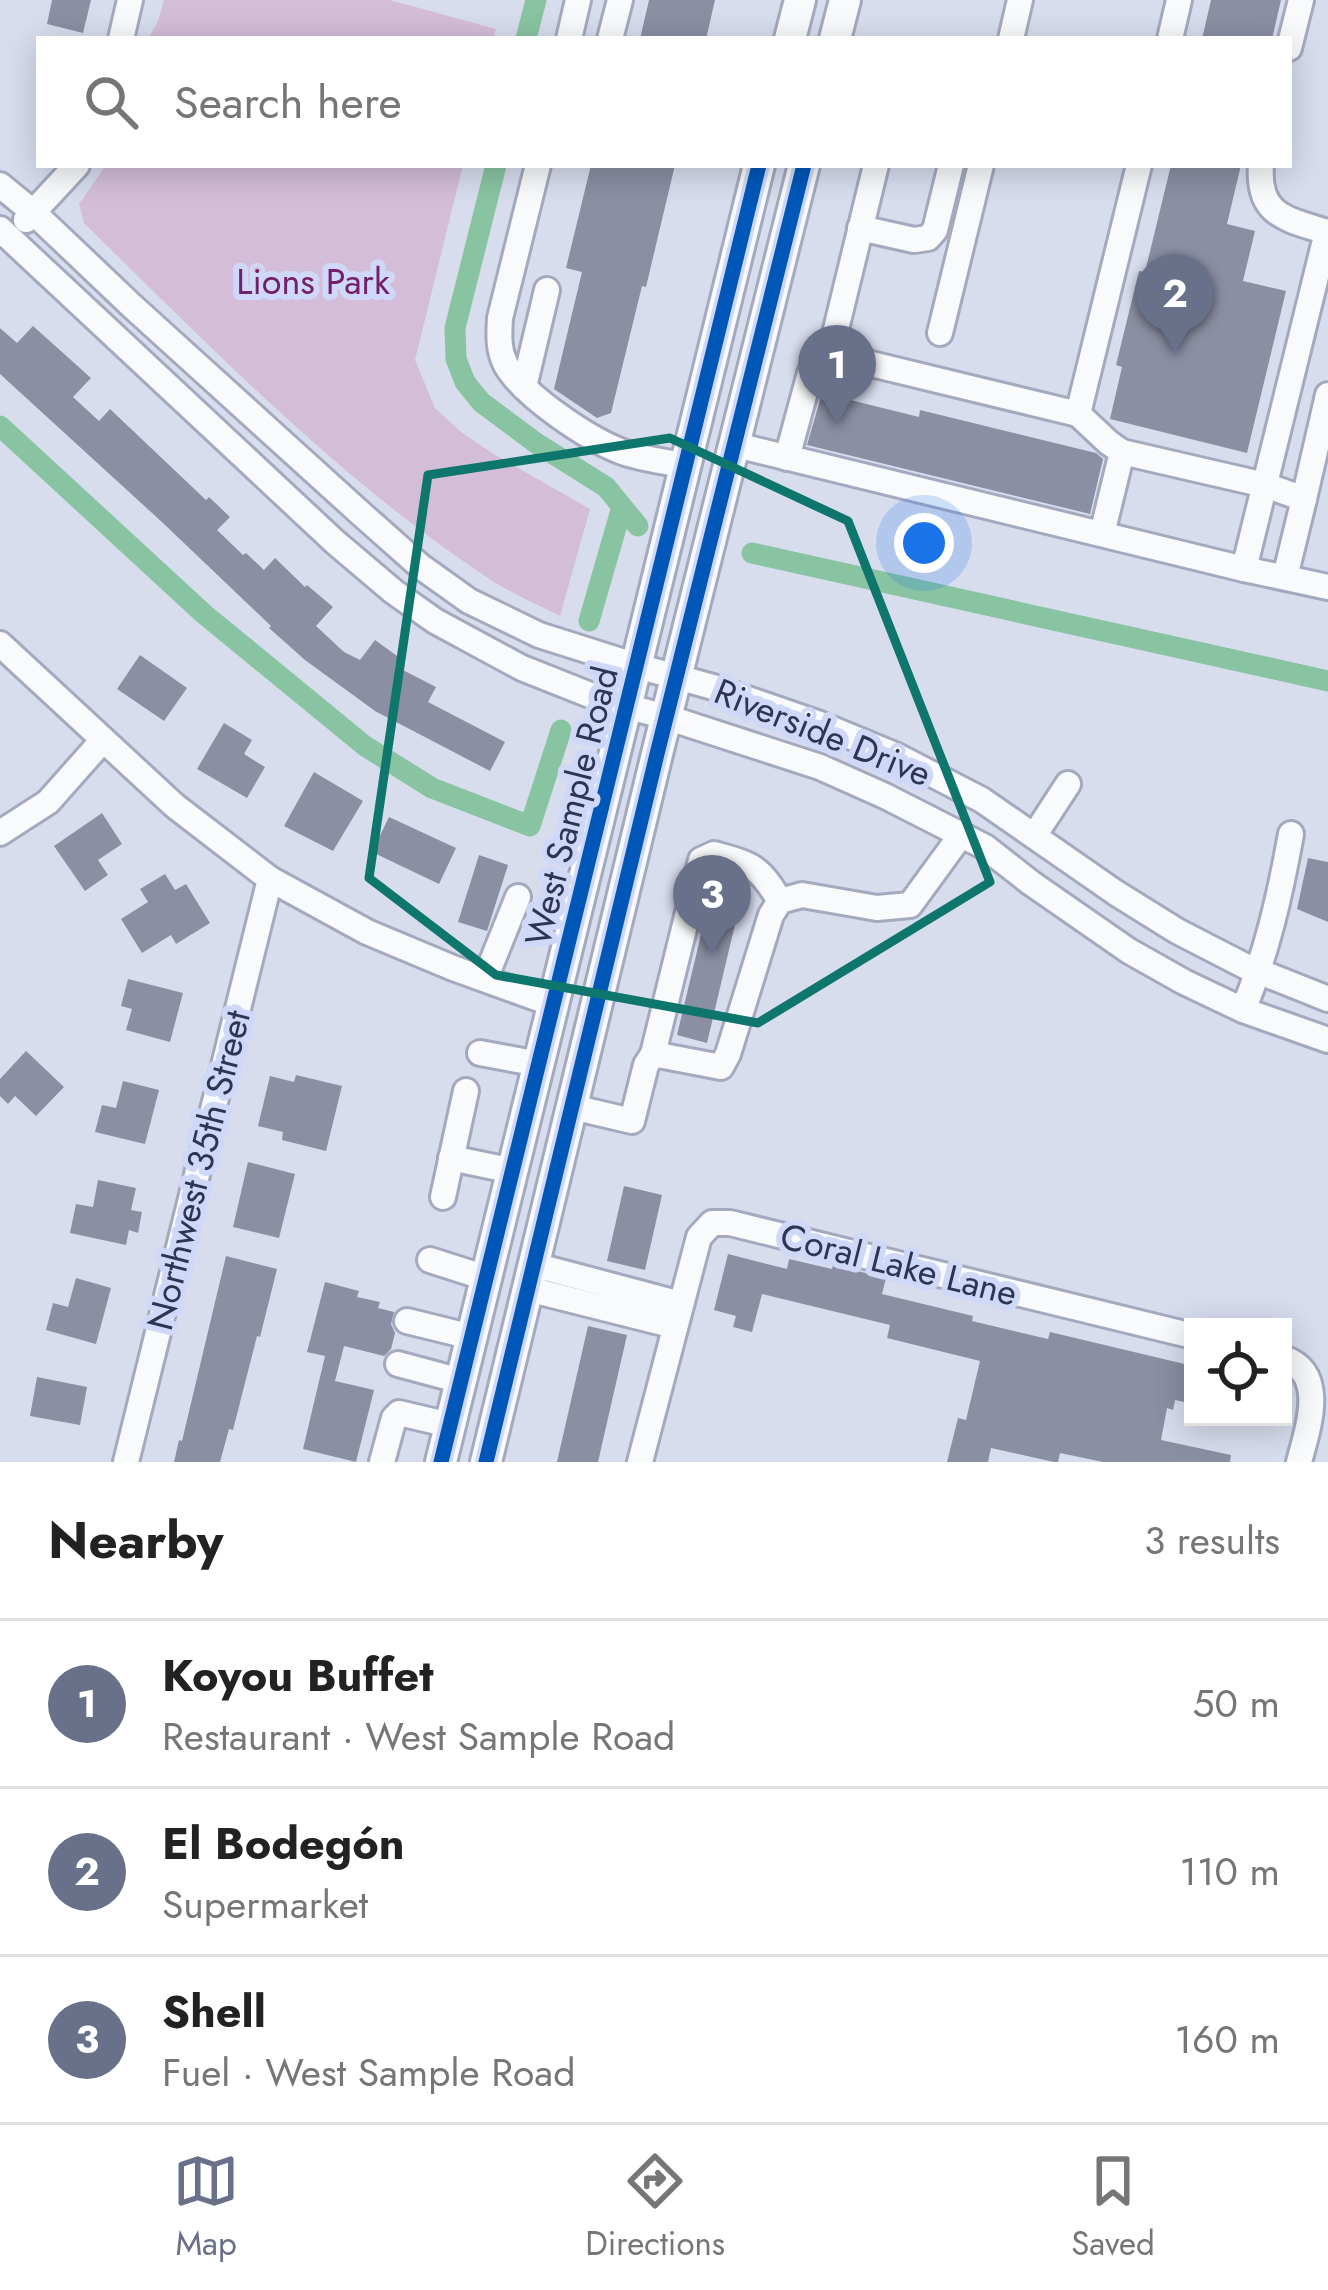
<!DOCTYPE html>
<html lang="en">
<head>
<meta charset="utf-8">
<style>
	:root { --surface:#fff; --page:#f6f6f6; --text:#222; --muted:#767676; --line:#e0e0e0; --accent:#697089 }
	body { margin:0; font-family:Jost,sans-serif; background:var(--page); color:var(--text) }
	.controls { position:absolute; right:36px; bottom:36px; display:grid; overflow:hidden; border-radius:0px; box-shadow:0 6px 30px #0003 }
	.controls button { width:108px; height:108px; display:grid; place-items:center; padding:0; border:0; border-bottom:3px solid var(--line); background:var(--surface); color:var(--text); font:60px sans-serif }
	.you { position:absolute; left:924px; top:543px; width:42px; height:42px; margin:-30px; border:9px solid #fff; border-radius:50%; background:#1a73e8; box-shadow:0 0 0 18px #1a73e833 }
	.badge { display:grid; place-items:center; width:78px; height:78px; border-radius:50%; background:var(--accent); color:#fff; font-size:39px; font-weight:700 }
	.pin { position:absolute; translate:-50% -99px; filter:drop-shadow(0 3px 6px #0008) }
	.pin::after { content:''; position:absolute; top:63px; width:42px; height:36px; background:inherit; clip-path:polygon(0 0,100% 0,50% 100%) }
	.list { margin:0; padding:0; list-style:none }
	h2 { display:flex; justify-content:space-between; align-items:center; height:156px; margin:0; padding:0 48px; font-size:51px }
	h2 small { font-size:39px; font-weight:400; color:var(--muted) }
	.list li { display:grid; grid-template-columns:78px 1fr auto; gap:36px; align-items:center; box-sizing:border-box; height:168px; padding:0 48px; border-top:3px solid var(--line) }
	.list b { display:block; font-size:45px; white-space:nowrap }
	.list p { margin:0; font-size:39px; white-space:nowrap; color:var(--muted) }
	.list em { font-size:39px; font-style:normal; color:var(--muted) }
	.icon { flex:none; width:66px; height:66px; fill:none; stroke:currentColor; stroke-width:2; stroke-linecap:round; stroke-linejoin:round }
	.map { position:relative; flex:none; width:1328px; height:1462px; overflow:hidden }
	.search { position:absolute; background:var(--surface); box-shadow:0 6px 30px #0003; left:36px; right:36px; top:36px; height:132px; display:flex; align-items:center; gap:30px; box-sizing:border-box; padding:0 42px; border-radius:0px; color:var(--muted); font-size:45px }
	.sheet { height:660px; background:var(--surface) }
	nav { display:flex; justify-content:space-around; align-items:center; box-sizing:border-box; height:168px; border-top:3px solid var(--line); background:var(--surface); font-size:33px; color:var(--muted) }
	nav a { display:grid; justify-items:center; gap:6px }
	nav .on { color:var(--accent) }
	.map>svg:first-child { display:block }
	.green { fill:#d4bdd9 }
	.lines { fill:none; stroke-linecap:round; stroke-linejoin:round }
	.canal { stroke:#89c4a2; stroke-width:21 }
	.building { fill:#8b8fa4 }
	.minor-casing { stroke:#a4a9be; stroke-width:30 }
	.major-casing { stroke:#a4a9be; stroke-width:36 }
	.minor { stroke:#f9fafc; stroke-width:24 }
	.major { stroke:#f9fafc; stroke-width:30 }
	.cycleway-casing { stroke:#cfd8f7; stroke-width:22 }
	.cycleway { stroke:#0057b8; stroke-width:15 }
	.marked { fill:none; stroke:#0f766e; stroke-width:9; stroke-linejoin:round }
	.labels { text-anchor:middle; stroke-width:12; stroke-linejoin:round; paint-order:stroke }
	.park-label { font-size:36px; fill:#73206a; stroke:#cfd8f7 }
	.street-label { font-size:36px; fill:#2d3553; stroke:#cfd8f7 }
</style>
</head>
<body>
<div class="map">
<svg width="1328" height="1462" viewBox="0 0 1328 1462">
	<rect width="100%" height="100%" fill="#d8ddee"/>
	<!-- green -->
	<g class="green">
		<path d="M164 0H390L496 29 493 39H148L158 21Z"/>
		<path d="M106 165H463L415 360 435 408 461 432 492 453 590 509 560 616C538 605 515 595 494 582 345 485 210 347 84 223L79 204Z"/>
	</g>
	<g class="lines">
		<!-- canal -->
		<g class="canal">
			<path d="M526 39 536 0"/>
			<path d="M496 165 455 328 456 359 465 382 481 402 536 443 606 487 638 526"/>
			<path d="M0 426 204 614 365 746 432 788 530 826 561 730"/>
			<path d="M752 553 1328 681"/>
			<path d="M589 621 622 507"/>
		</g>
	</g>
	<!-- building -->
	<g class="building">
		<path d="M52 0H91L83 33 47 24Z"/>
		<path d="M649 0H715L706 39H640Z"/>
		<path d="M1211 0H1281L1272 39H1202Z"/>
		<path d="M591 165H675L646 287 642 286 611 413 597 418 554 389 582 272 566 268Z"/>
		<path d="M1171 165H1241L1227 224 1255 231 1243 281 1286 291 1247 453 1110 419 1122 367 1116 365 1139 271 1145 272Z"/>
		<path d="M33 326 91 378 73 397 99 421 110 409 206 500 209 497 230 517 217 530 243 555 246 553 264 570 275 558 305 587 307 585 333 607 316 626 344 652 360 660 375 640 400 658 395 666 436 687 428 702 505 742 490 771 375 711 305 660 269 628 271 626 163 523 0 374V328L17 343Z"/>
		<path d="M822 393 919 417 920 410 1096 453 1103 459 1090 514 807 445Z"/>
		<path d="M140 655 187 688 164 721 117 689Z"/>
		<path d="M224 723 252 740 244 754 265 767 247 798 197 769Z"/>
		<path d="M314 772 363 801 333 851 284 826Z"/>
		<path d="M102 813 122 844 98 860 108 875 85 891 54 846Z"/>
		<path d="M389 817 456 848 439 884 372 852Z"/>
		<path d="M479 855 508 865 487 931 458 922Z"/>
		<path d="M1308 858 1328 862V922L1297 909Z"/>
		<path d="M716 872 745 882 707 1043 677 1035Z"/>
		<path d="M165 874 175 890 186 884 210 923 176 944 171 935 142 953 121 919 148 902 140 889Z"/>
		<path d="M128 979 183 993 170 1042 126 1030 132 1009 121 1006Z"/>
		<path d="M26 1051 64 1087 36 1116 15 1096 8 1104 0 1096V1079Z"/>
		<path d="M296 1075 342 1086 326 1151 282 1140 283 1132 258 1126 270 1076 294 1082Z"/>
		<path d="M123 1081 159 1090 145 1144 95 1132 102 1105 116 1108Z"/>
		<path d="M248 1162 295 1174 279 1238 233 1227Z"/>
		<path d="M98 1180 136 1188 131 1210 142 1212 138 1233 129 1230 126 1245 70 1233 76 1204 93 1207Z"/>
		<path d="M624 1186 662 1195 645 1270 607 1261Z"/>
		<path d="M728 1254 787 1269 789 1259 832 1269 833 1265 886 1278 882 1294 973 1316 972 1321 1048 1339 1050 1332 1193 1366V1404L1175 1400 1173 1410 1167 1408 1161 1440 1231 1455 1230 1462H1103L1060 1453 1058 1462H1054L991 1448 988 1462H947L958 1418 966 1420 980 1361 887 1338 890 1325 762 1294 752 1332 733 1327 736 1316 714 1310Z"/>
		<path d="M226 1256 277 1269 260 1337 257 1336 233 1430 229 1429 220 1462H174L179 1440 182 1441Z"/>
		<path d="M76 1278 111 1288 96 1344 46 1330 53 1303 68 1307Z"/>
		<path d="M325 1282 359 1291 357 1297 380 1302 378 1308 394 1312 391 1324 395 1333 391 1349 384 1356 344 1346 335 1381 374 1390 356 1462 303 1449 325 1356 307 1352Z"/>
		<path d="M588 1326 627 1335 598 1462H557Z"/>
		<path d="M37 1377 87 1387 80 1425 30 1416Z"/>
	</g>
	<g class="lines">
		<defs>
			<g id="minor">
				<path d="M121 39 130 0"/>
				<path d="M569 39 578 0"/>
				<path d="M610 39 620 0"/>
				<path d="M1011 39 1020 0"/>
				<path d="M1170 39 1179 0"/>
				<path d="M1289 48 1301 0"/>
				<path d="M538 165 500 318C499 334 498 350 506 365 524 396 587 438 620 451 641 459 664 461 686 466"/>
				<path d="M876 165 830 354 1078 414 1139 165"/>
				<path d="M0 185 33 212 133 307 358 511 420 566 469 601 539 635 637 666 713 687 820 724 895 755 982 800 1116 893 1177 931 1245 966 1328 999"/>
				<path d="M26 220 77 165"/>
				<path d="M860 228 914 240 928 238 935 230 951 165"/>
				<path d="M0 229 335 542 394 592 435 621 522 668 600 699 666 717 820 767 885 796 985 847 1031 883 1129 951 1184 982 1243 1010 1328 1040"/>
				<path d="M940 333 981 165"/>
				<path d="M524 387 547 290"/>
				<path d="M1078 414 1109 443 1122 452 1102 534"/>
				<path d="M736 445 1244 569 1327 232C1287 219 1257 216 1261 165"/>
				<path d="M1122 452 1265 485 1304 499 1285 577"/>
				<path d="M787 458 810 373 830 354"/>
				<path d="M1304 499 1328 395"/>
				<path d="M1244 569 1328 587"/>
				<path d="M0 644 175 806 270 879 367 932 453 968 553 1004"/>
				<path d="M0 833 48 802 103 740"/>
				<path d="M1034 836 1068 784"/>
				<path d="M485 979 518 897"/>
				<path d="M1243 1010C1267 953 1280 895 1291 834"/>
				<path d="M480 1053 539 1064"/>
				<path d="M653 1054 701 860 714 854C753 865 758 865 780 901"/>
				<path d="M572 1107 632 1121 646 1065 653 1054 721 1067 728 1054 771 915 780 901 802 895 877 908 910 905 961 835"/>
				<path d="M451 1158 513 1171"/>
				<path d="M443 1197 466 1091"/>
				<path d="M430 1260 486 1278"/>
				<path d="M534 1265 681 1304"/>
				<path d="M528 1289 675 1326"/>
				<path d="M407 1321 472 1337"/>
				<path d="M1283 1358C1328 1373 1308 1428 1299 1462"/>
				<path d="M398 1364 461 1381"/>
				<path d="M126 1462 270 879"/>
				<path d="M382 1462 394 1418 399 1413 450 1425"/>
				<path d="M640 1462 699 1237 712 1223H730L1193 1336"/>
			</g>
			<g id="major">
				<path d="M790 39 800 0"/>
				<path d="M835 39 845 0"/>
				<path d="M441 1462 759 165"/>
				<path d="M486 1462 657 754 804 165"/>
			</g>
		</defs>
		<!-- minor casing -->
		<use href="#minor" class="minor-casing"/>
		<!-- major casing -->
		<use href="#major" class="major-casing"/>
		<!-- minor -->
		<use href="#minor" class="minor"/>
		<!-- major -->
		<use href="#major" class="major"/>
		<defs>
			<g id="cycleway">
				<path d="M441 1462 759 165"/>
				<path d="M486 1462 657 754 804 165"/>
			</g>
		</defs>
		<!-- cycleway casing -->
		<use href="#cycleway" class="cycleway-casing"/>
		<!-- cycleway -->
		<use href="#cycleway" class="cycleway"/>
	</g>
	<!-- marked area -->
	<path class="marked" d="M670 438 848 521 990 882 758 1023 496 975 369 878 428 475Z"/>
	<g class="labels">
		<!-- park labels -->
		<g class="park-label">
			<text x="313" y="294">Lions Park</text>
		</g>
		<!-- street labels -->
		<g class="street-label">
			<text transform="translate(823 732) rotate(22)" y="13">Riverside Drive</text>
			<text transform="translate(571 806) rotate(-76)" y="13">West Sample Road</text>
			<text transform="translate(198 1170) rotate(-76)" y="13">Northwest 35th Street</text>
			<text transform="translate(899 1264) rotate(14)" y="13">Coral Lake Lane</text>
		</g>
	</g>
</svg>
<div class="controls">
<button><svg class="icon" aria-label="locate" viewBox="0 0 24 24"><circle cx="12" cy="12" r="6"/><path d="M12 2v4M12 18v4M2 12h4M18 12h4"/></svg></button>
</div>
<div class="you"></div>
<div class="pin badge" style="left:837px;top:424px">1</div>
<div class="pin badge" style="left:1175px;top:353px">2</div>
<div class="pin badge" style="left:712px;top:954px">3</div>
<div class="search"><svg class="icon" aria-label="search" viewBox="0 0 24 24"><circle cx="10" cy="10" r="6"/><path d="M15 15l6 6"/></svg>Search here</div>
</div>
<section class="sheet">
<h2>Nearby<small>3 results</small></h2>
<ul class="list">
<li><span class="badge">1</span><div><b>Koyou Buffet</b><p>Restaurant · West Sample Road</p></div><em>50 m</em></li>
<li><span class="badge">2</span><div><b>El Bodegón</b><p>Supermarket</p></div><em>110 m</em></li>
<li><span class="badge">3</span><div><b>Shell</b><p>Fuel · West Sample Road</p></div><em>160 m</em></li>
</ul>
</section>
<nav>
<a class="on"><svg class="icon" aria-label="map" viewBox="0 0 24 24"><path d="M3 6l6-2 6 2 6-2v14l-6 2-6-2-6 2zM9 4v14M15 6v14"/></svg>Map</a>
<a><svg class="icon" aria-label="directions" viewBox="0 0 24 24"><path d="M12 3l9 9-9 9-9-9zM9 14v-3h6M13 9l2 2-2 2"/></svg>Directions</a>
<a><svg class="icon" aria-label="saved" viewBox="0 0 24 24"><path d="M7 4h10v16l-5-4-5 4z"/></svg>Saved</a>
</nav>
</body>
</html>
